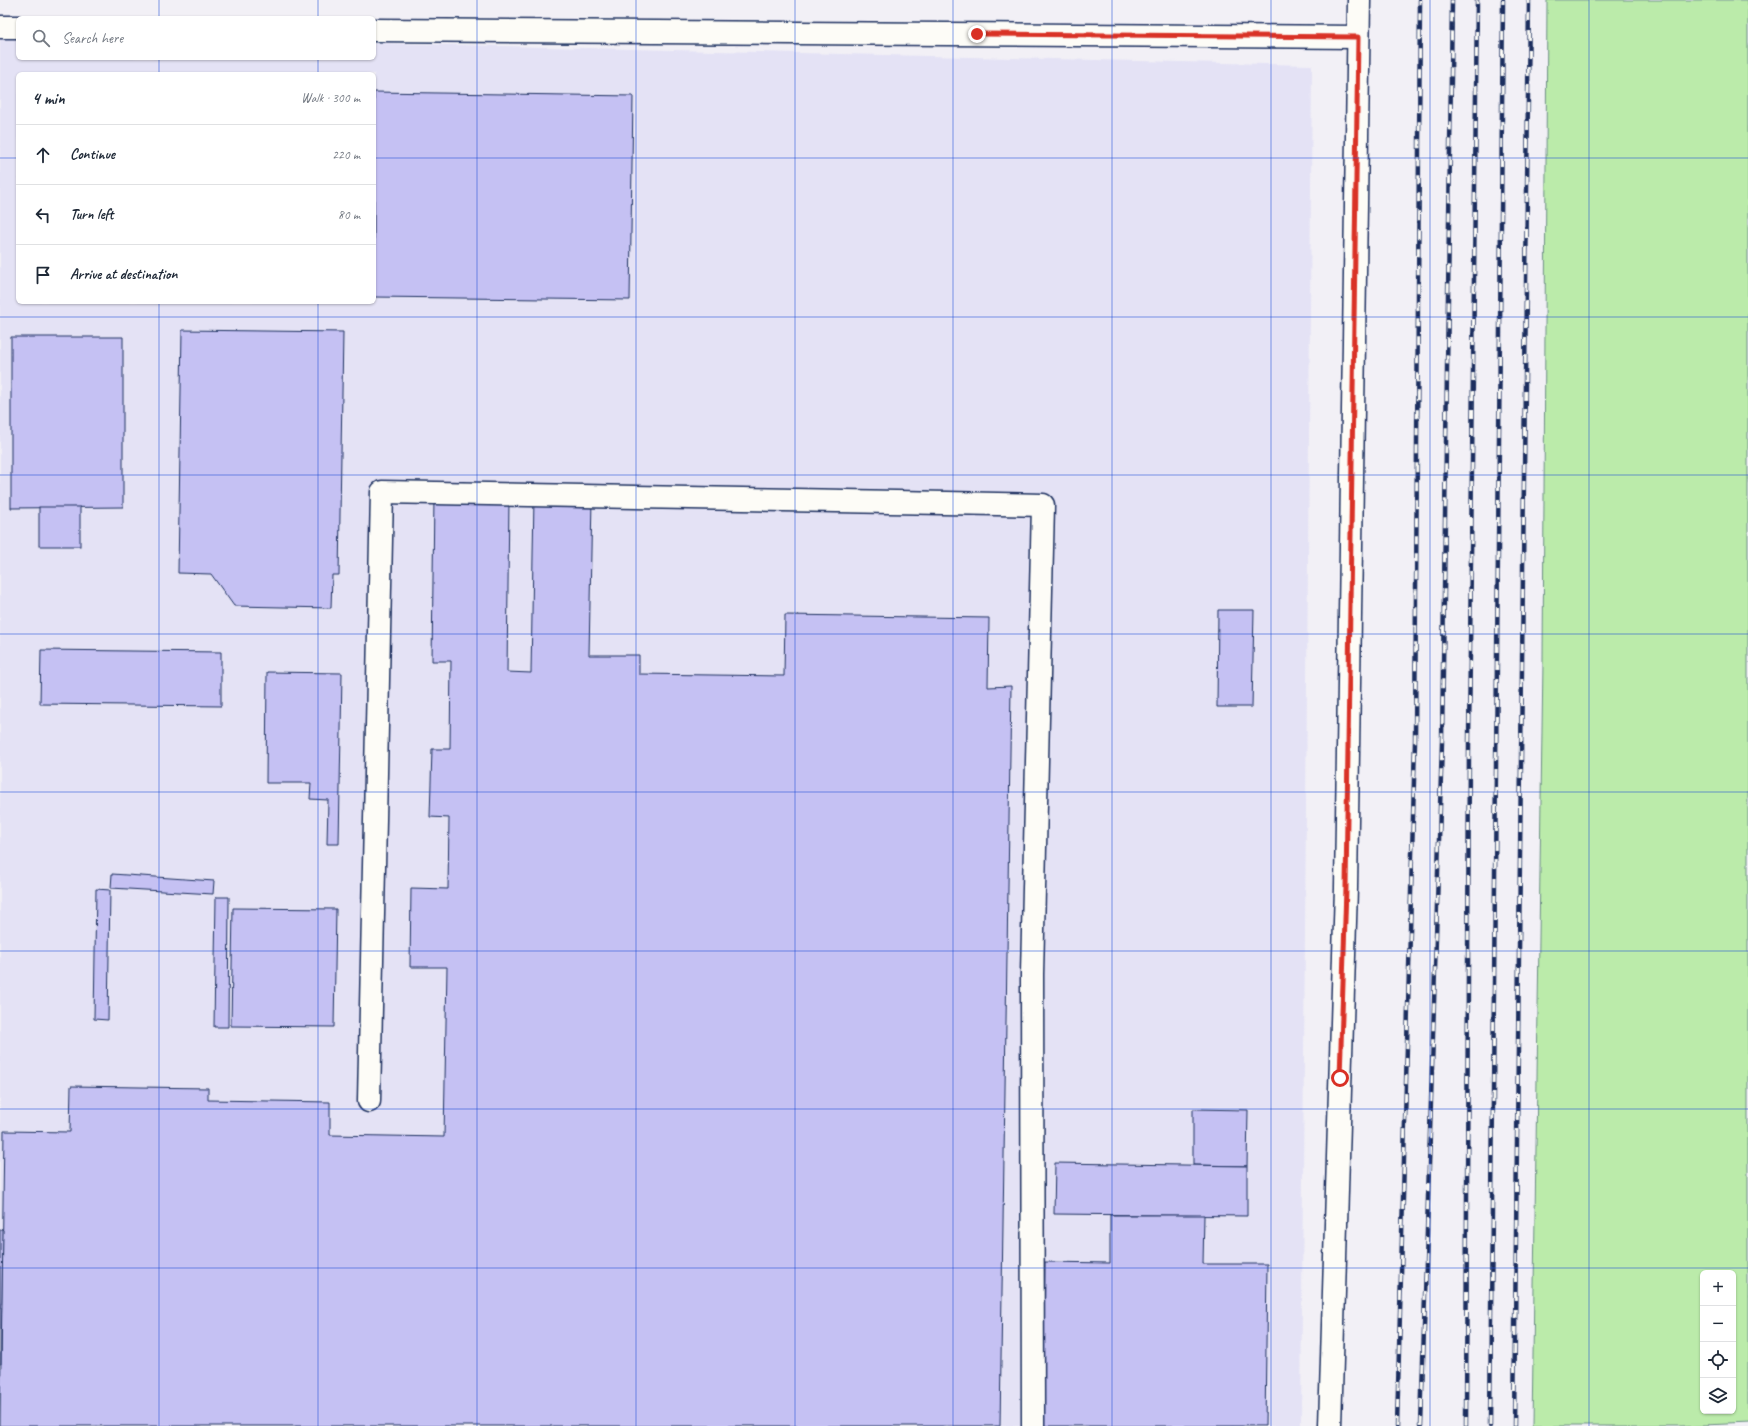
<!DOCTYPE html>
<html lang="en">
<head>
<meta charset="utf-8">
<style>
	:root { --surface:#fff; --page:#f2f2f3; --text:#1f2937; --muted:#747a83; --line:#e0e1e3 }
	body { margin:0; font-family:Caveat,sans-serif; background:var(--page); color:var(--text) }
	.controls { position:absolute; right:12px; bottom:12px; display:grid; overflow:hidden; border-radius:6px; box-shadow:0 1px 3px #0004 }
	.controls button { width:36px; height:36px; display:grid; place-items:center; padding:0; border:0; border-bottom:1px solid var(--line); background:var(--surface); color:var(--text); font:20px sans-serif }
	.stop { position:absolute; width:12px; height:12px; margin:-9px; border:3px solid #d93025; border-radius:50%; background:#fff }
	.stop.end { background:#d93025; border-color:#fff; box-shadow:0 1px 4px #0008 }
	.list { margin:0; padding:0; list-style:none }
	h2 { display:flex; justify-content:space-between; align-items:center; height:52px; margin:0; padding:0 16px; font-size:17px }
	h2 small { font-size:13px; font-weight:400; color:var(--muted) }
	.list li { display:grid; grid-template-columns:26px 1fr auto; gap:12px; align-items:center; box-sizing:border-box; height:60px; padding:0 16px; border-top:1px solid var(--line) }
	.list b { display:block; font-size:15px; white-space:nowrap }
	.list em { font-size:13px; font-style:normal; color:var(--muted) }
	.icon { flex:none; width:22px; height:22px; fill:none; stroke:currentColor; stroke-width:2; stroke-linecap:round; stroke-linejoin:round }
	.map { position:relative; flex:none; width:1748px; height:1426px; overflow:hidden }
	.search { position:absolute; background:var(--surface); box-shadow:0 1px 3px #0004; left:16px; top:16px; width:360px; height:44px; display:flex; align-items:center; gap:10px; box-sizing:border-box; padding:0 14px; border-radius:6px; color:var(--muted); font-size:15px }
	.panel { position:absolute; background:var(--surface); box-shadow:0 1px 3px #0004; left:16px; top:72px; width:360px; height:232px; border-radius:6px }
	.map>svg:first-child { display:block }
	.built { fill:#e4e2f5; fill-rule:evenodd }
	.green { fill:#bbebaa; stroke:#6b8d84; fill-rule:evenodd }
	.building { fill:#c5c1f3; stroke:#1b2f5e }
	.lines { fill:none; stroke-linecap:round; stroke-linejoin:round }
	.minor-casing { stroke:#1b2f5e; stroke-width:25 }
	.minor { stroke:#fdfcf7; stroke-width:22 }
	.rail-casing { stroke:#1b2f5e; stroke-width:4.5 }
	.rail { stroke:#fdfcf7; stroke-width:3; stroke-dasharray:9; stroke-linecap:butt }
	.route { stroke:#d93025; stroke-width:5 }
	.grid { fill:none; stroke:#1d4ed8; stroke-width:1; stroke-opacity:0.55 }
</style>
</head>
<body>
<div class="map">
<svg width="1748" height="1426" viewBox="0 0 1748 1426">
	<rect width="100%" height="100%" fill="#f2f0f6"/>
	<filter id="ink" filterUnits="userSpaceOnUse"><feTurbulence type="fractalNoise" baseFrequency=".025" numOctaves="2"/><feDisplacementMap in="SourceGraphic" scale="8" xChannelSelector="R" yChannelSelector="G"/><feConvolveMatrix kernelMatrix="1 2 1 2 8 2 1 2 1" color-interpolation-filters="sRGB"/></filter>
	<g filter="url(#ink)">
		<!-- built -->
		<path class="built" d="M0 34H18V58H374V43L1312 65 1301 1426H0ZM18 74H374V302H18Z"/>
		<!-- green -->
		<path class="green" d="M1547 0H1748V1423L1681 1426H1532L1543 662ZM1703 1273H1733V1411H1703Z"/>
		<!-- building -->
		<g class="building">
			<path d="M374 92 633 96 630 300 374 297Z"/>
			<path d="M182 330 343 332 339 575H332L331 608 234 606 211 574 178 573Z"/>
			<path d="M11 337H123V507L11 508Z"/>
			<path d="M434 497 509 498 507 672 531 673 534 498 592 499 589 655H639V674L784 676 785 615 989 618 988 687 1011 686 1000 1426H0L4 1131 70 1132 71 1086 208 1088V1100L330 1102V1135L444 1137 447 967H410L411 888 448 889 449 818 430 817 432 749H450L451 661H432Z"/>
			<rect x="39" y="507" width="41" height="39"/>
			<path d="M1218 610H1254L1252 707H1217Z"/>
			<path d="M41 650 221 652V706L40 704Z"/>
			<path d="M267 672 342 673 339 844H327L328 800 310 799 311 783H266Z"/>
			<path d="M112 874 214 881 213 894 111 888Z"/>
			<path d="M96 889 110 890 108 1020 94 1019Z"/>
			<path d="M216 897H229L228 1027H214Z"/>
			<path d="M233 908 336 909 334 1027 231 1026Z"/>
			<path d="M1193 1109 1248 1110 1247 1166 1193 1165Z"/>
			<path d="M1055 1163 1247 1166V1216L1054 1214Z"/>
			<path d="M1110 1215H1204L1203 1264H1267L1265 1426H1043L1045 1262 1110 1263Z"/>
			<path d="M0 1230H3L1 1364H0Z"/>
		</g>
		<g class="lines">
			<defs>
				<g id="minor">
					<path d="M0 27H18"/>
					<path d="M374 30 1358 37"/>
					<path d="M369 1101 382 492 1043 505 1032 974 1033 1426"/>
					<path d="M1330 1426 1346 888 1359 0"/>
				</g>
			</defs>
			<!-- minor casing -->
			<use href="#minor" class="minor-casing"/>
			<!-- minor -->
			<use href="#minor" class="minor"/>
			<defs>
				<g id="rail">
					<path d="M1397 1426 1415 741 1420 0"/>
					<path d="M1421 1426 1442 742 1452 0"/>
					<path d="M1466 1426 1469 743 1477 0"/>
					<path d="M1490 1426 1503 0"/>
					<path d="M1514 1426 1529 0"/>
				</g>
			</defs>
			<!-- rail casing -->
			<use href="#rail" class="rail-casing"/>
			<!-- rail -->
			<use href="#rail" class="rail"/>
		</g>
	</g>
	<g class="lines" filter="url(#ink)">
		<!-- route -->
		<path class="route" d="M977 34 1358 37 1346 888 1340 1078"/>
	</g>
	<!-- grid -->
	<path class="grid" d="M159 0V18M318 0V18M477 0V1426M636 0V1426M795 0V1426M953 0V1426M1112 0V1426M1271 0V1426M1430 0V1426M1589 0V1426M159 58V74M318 58V74M0 158H18M374 158H1748M159 302V1426M318 302V1426M0 317H1748M0 475H1748M0 634H1748M0 792H1748M0 951H1748M0 1109H1748M0 1268H1748"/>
</svg>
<div class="controls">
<button>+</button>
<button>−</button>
<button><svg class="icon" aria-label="locate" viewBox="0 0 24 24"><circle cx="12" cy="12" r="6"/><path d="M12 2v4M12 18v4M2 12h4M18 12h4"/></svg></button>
<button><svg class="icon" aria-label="layers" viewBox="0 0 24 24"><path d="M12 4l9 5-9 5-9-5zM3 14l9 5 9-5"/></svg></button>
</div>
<div class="stop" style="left:1340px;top:1078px"></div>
<div class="stop end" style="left:977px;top:34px"></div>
<div class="search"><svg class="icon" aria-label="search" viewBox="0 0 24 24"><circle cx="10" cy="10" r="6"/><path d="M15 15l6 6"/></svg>Search here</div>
<section class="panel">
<h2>4 min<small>Walk · 300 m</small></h2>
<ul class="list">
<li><svg class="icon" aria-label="ahead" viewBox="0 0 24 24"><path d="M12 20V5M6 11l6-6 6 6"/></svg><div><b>Continue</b></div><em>220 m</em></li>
<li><svg class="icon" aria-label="left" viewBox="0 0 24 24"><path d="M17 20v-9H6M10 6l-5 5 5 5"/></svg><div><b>Turn left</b></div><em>80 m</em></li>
<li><svg class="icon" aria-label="arrive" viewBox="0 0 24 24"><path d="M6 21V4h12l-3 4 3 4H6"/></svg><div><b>Arrive at destination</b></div></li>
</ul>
</section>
</div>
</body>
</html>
